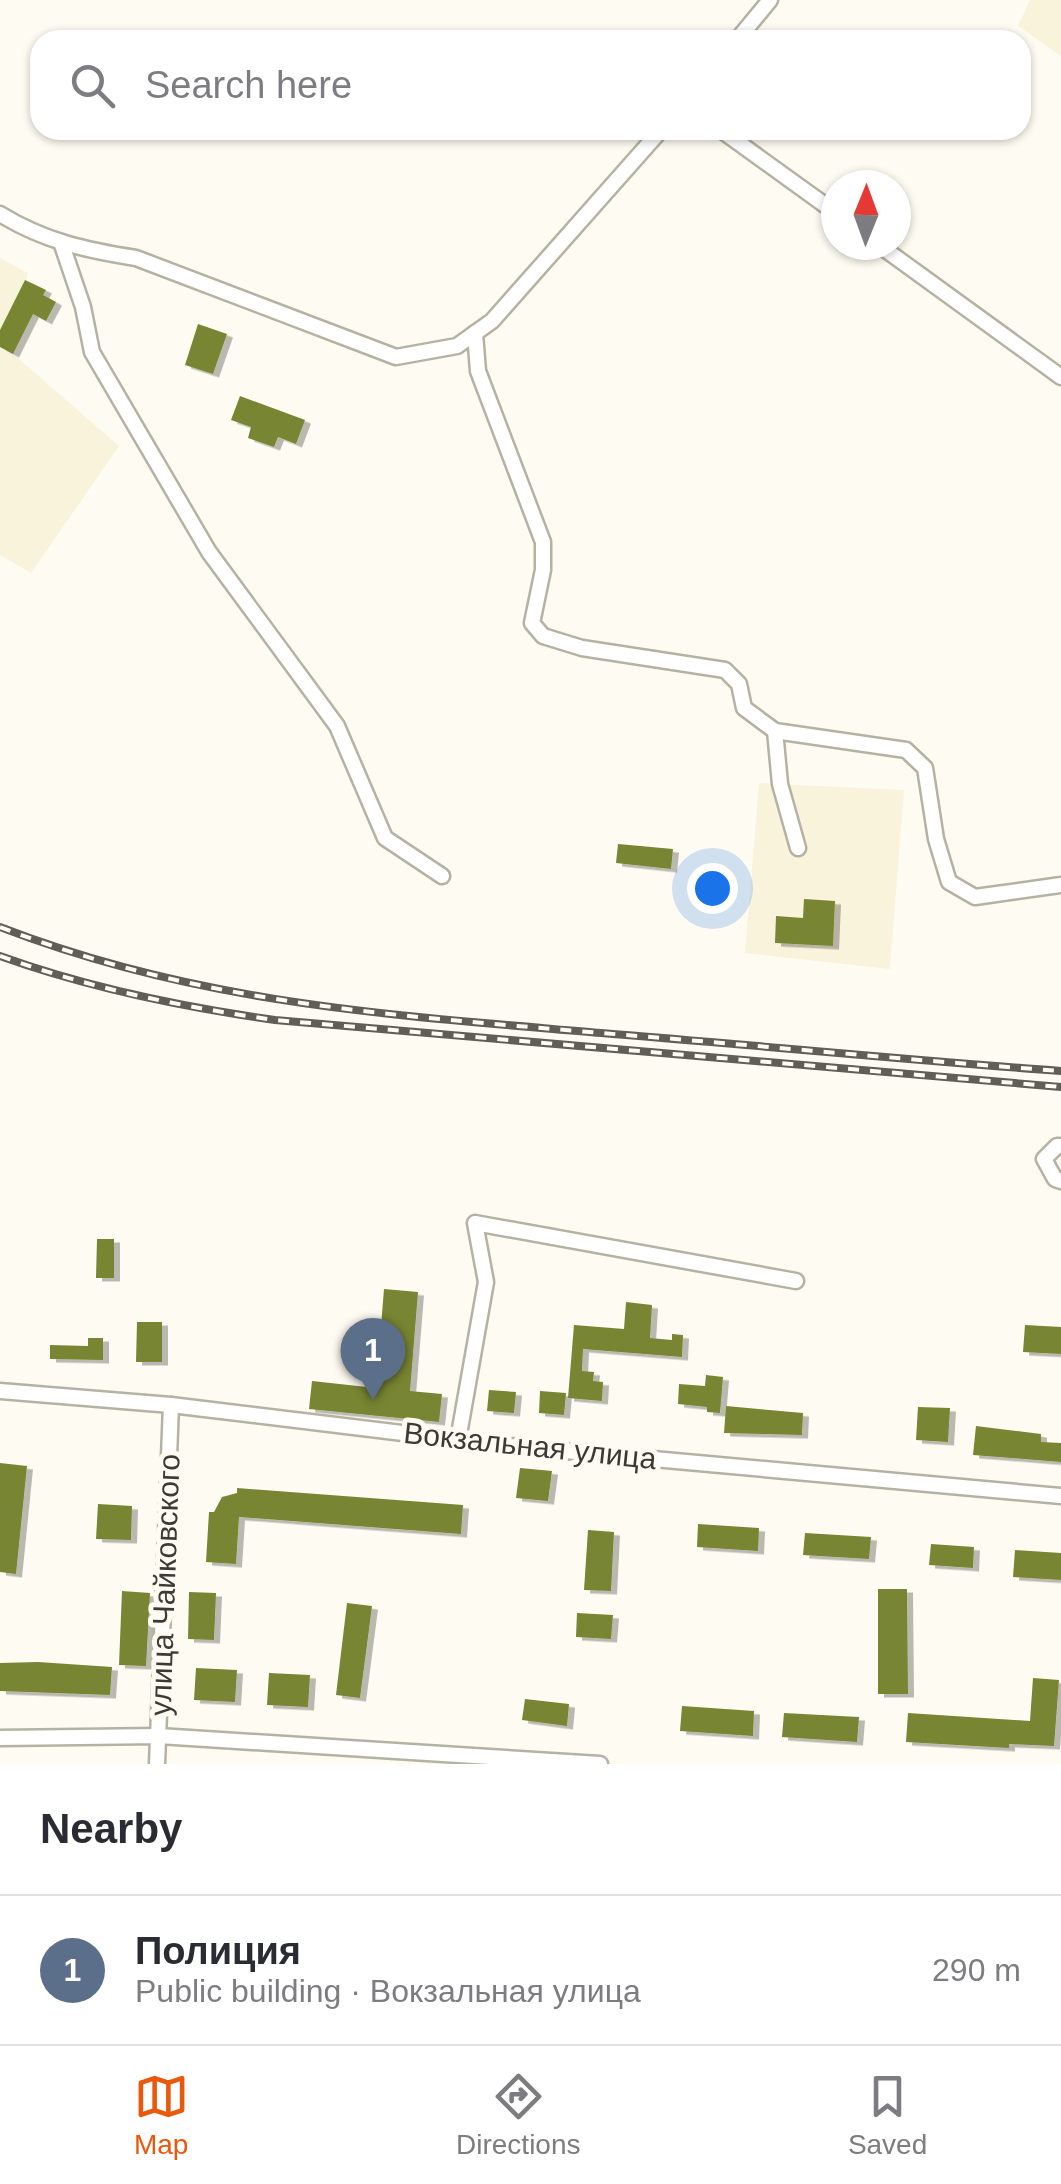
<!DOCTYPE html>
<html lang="en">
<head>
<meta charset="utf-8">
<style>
	:root { --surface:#fff; --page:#f7f7f7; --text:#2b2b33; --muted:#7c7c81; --line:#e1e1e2; --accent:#ea580c }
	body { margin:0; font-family:Arial,sans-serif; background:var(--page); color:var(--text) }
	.compass { position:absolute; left:821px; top:170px; width:90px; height:90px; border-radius:50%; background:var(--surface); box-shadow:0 2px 8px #0004; rotate:1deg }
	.you { position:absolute; left:712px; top:888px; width:35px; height:35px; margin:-25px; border:8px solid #fff; border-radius:50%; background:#1a73e8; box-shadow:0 0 0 15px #1a73e833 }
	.badge { display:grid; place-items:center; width:65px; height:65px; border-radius:50%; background:var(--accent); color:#fff; font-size:32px; font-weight:700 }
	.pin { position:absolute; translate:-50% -82px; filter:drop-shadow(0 2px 5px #0008) }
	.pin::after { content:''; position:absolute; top:52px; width:35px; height:30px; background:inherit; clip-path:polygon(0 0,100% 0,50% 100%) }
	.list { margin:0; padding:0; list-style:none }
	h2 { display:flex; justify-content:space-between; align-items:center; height:130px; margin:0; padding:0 40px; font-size:42px }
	h2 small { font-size:32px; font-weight:400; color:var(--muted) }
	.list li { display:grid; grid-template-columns:65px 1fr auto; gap:30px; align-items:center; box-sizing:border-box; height:150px; padding:0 40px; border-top:2px solid var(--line) }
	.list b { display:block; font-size:38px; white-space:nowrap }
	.list p { margin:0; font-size:32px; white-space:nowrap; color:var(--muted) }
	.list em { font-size:32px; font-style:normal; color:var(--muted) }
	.icon { flex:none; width:55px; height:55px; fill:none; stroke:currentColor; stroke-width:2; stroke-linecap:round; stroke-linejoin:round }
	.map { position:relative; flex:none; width:1061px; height:1764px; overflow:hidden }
	.search { position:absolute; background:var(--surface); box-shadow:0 2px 8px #0004; left:30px; right:30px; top:30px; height:110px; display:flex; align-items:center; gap:25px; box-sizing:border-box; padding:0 35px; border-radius:30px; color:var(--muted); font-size:38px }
	.sheet { height:280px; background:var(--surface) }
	nav { display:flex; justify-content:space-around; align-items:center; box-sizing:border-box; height:140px; border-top:2px solid var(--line); background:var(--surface); font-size:28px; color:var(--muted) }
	nav a { display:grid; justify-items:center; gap:5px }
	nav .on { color:var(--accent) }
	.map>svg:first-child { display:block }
	.built { fill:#f9f3dc }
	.building { fill:#788533; filter:url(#shadow) }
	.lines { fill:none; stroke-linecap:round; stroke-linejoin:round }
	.minor-casing { stroke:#b6b2a3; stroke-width:19 }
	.minor { stroke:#fff; stroke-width:14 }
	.rail-casing { stroke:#5f5e57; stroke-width:8 }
	.rail { stroke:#fefcf2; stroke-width:4; stroke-dasharray:11; stroke-linecap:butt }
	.labels { text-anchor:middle; stroke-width:10; stroke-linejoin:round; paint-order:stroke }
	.street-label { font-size:30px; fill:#3b3a34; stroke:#fefcf2 }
</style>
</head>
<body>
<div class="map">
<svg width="1061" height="1764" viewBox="0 0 1061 1764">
	<defs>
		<filter id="shadow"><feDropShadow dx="6" dy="3.5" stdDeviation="0" flood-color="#0004"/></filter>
	</defs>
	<rect width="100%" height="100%" fill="#fefcf2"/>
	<!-- built -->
	<g class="built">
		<path d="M1030 0H1061V56L1018 26Z"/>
		<path d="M0 258 28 273 26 280 46 290 44 295 56 302 46 321 33 315 13 354 119 446 31 573 0 555Z"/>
		<path d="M759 783 904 790 890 969 745 953Z"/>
	</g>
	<!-- building -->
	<g class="building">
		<path d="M25 280 46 290 43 295 56 302 46 321 33 314 13 354 0 347V330Z"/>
		<path d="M198 324 227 334 213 374 185 365Z"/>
		<path d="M240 396 305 420 296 444 278 437 274 447 248 438 251 427 231 420Z"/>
		<path d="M618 844 673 849 671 869 616 863Z"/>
		<path d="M804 899 835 901 833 946 775 943 776 916 803 918Z"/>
		<path d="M97 1239H114V1278H96Z"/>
		<path d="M384 1289 418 1292 410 1391 442 1394 439 1422 309 1409 312 1381 376 1388Z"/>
		<path d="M626 1302 652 1305 650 1338 672 1340V1334L683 1335 682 1357 583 1349 582 1371 594 1372 593 1381 603 1382 602 1401 568 1398 574 1325 624 1329Z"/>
		<path d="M137 1322H162V1362H136Z"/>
		<path d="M1025 1325 1061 1327V1354L1023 1352Z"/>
		<path d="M88 1338H103V1360L50 1359V1345L88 1346Z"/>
		<path d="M706 1375 723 1377 720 1413 707 1412V1407L678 1404 679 1384 705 1386Z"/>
		<path d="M489 1390 516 1392 514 1413 487 1411Z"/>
		<path d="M540 1391 566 1393 564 1415 539 1413Z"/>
		<path d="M726 1406 803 1413 802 1435 724 1433Z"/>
		<path d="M918 1407 950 1408 948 1442 916 1440Z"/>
		<path d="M976 1426 1041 1434V1442L1061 1443V1462L973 1455Z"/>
		<path d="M0 1463 27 1466 16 1574 0 1572Z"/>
		<path d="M520 1468 552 1471 548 1501 516 1498Z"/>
		<path d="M237 1488 463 1505 461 1534 239 1517 236 1564 206 1562 209 1512H214L222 1497 237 1493Z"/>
		<path d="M98 1504 132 1506 131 1540 96 1539Z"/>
		<path d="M698 1524 759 1528 758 1551 697 1547Z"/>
		<path d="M588 1530 614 1532 611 1591 584 1590Z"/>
		<path d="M805 1533 871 1537 869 1559 803 1555Z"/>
		<path d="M931 1544 974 1547 973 1568 929 1565Z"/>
		<path d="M1015 1550 1061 1553V1580L1013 1577Z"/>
		<path d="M878 1589H907L908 1694H878Z"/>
		<path d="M122 1591 150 1593 146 1666 119 1665Z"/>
		<path d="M189 1592 216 1593 214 1640 188 1639Z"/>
		<path d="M347 1603 372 1606 360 1698 336 1695Z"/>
		<path d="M577 1613 613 1615 611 1639 576 1637Z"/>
		<path d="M38 1662 112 1667 110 1695 0 1691V1663Z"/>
		<path d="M196 1668 237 1670 235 1702 194 1700Z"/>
		<path d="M269 1673 310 1675 308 1707 267 1705Z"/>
		<path d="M1033 1678 1059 1680 1054 1746 1009 1744V1748L906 1742 908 1713 1030 1721Z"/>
		<path d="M525 1699 569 1704 567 1726 522 1720Z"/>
		<path d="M682 1706 754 1711 753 1736 680 1731Z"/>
		<path d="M784 1713 859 1717 857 1742 782 1737Z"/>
	</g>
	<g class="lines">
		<defs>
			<g id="minor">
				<path d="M737 40 770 0"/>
				<path d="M721 130 836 213"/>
				<path d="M0 214C44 241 85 250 136 258L396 357 457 346 492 321 661 130"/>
				<path d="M61 242 83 307 92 352 209 552 337 726 385 838 442 876"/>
				<path d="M879 245 1061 377"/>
				<path d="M475 333 478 371 543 542V570L532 623 543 636 582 648 725 670 739 684 744 708 775 731 906 750 925 768 936 839 949 882 975 897 1061 885"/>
				<path d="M775 731 780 784 798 848"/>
				<path d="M1061 1146H1057L1044 1159 1055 1179 1061 1181"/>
				<path d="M0 1391 171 1405 510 1446 1061 1496"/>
				<path d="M458 1440 486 1282 475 1223 796 1281"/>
				<path d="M0 1738 159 1736 600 1764"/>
				<path d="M157 1764 171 1405"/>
			</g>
		</defs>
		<!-- minor casing -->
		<use href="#minor" class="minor-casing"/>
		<!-- minor -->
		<use href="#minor" class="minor"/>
		<defs>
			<g id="rail">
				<path d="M0 927C199 1004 391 1015 601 1033 754 1045 908 1060 1061 1071"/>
				<path d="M0 956C89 988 182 1007 275 1020L1061 1087"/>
			</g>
		</defs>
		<!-- rail casing -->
		<use href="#rail" class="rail-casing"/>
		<!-- rail -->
		<use href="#rail" class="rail"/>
	</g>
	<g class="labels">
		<!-- street labels -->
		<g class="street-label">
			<text transform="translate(530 1446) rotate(6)" y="10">Вокзальная улица</text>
			<text transform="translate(165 1585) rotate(-88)" y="10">улица Чайковского</text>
		</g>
	</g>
</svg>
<svg class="compass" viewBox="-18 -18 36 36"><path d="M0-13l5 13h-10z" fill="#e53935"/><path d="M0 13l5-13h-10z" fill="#7c7c81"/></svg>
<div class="you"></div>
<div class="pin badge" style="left:373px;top:1400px;background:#5c6f8a">1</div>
<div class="search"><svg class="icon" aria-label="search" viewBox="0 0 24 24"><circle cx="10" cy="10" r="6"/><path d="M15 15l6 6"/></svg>Search here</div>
</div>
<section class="sheet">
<h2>Nearby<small></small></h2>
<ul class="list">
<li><span class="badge" style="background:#5c6f8a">1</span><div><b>Полиция</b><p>Public building · Вокзальная улица</p></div><em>290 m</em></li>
</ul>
</section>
<nav>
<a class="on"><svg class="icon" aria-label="map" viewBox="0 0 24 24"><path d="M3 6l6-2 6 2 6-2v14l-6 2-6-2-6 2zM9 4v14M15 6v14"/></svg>Map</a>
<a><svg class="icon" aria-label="directions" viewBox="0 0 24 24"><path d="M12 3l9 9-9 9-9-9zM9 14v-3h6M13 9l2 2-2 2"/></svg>Directions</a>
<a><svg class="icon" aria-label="saved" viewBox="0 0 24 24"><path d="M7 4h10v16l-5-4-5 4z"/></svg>Saved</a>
</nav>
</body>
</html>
